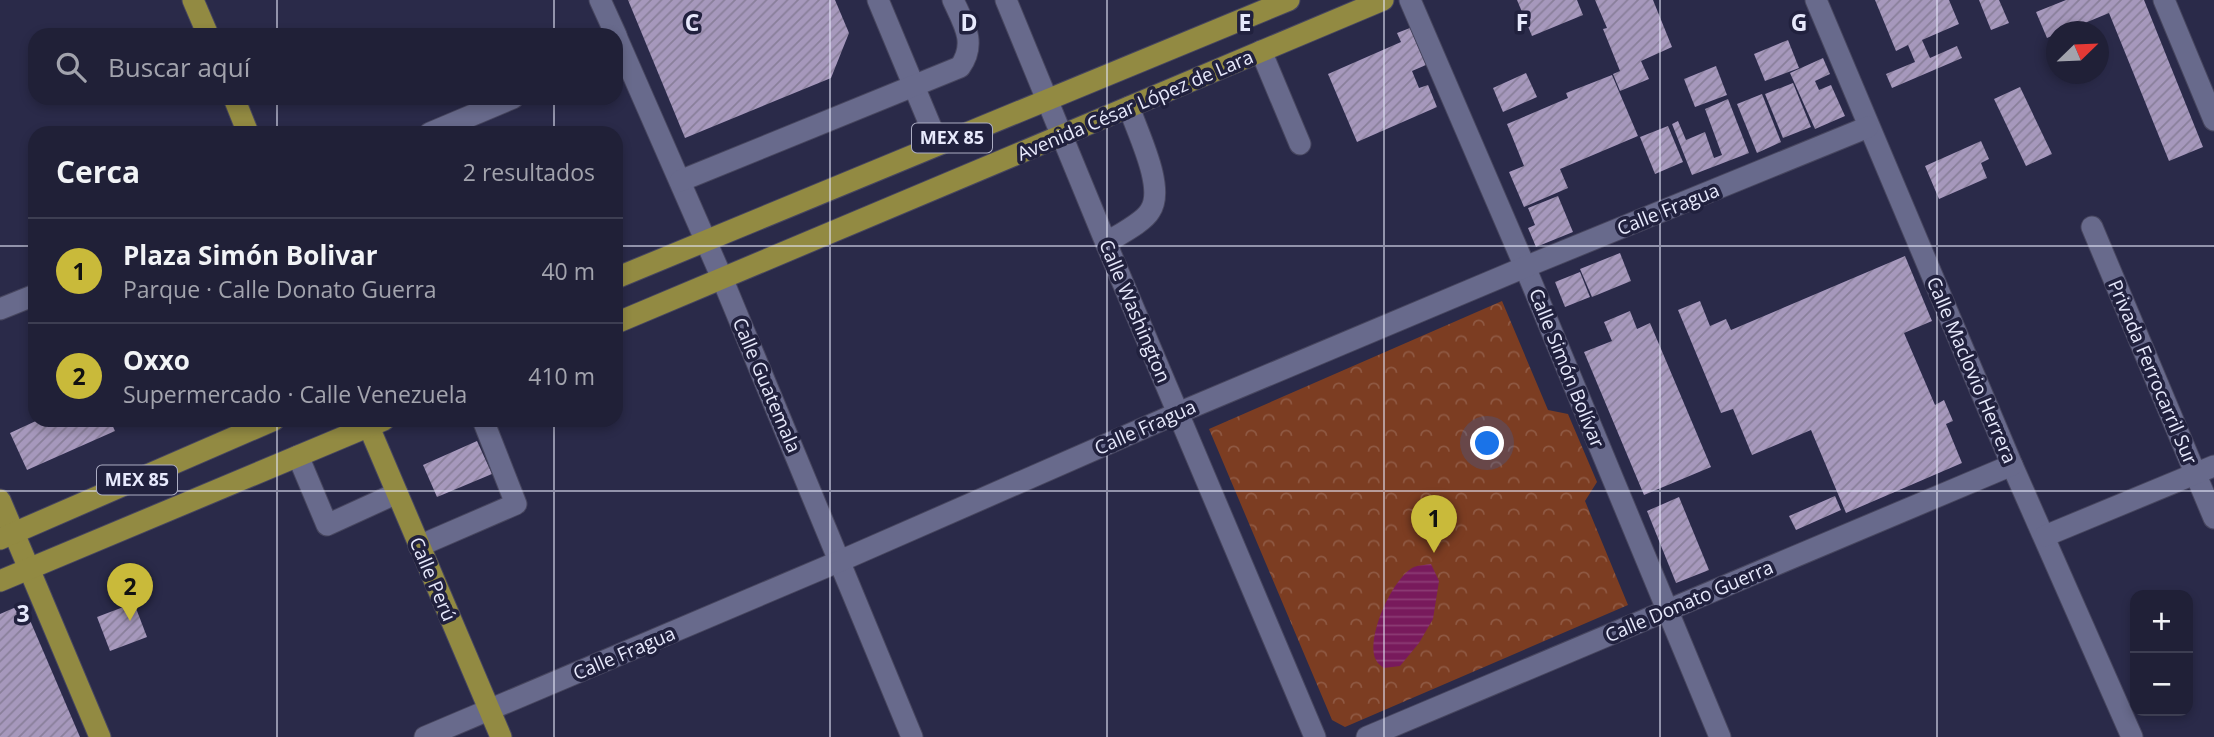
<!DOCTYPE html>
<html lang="es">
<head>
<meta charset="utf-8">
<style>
	:root { --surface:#202037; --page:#2d2d42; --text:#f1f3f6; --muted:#a2a3ad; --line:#3d3e52; --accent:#c9ba3a }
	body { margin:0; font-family:"Open Sans",sans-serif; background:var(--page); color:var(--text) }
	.controls { position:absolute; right:21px; bottom:21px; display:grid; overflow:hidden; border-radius:14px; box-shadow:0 4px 10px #0003 }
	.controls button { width:63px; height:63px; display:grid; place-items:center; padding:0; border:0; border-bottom:2px solid var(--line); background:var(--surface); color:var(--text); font:35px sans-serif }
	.compass { position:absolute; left:2046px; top:21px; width:63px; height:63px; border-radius:50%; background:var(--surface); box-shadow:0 4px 10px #0003; rotate:67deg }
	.you { position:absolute; left:1488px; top:444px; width:24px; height:24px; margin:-18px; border:5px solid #fff; border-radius:50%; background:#1a73e8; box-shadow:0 0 0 10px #1a73e833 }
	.badge { display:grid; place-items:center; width:46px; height:46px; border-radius:50%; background:var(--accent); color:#111; font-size:23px; font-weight:700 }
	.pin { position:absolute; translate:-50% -58px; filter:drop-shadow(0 2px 4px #0008) }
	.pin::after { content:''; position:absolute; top:37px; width:24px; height:21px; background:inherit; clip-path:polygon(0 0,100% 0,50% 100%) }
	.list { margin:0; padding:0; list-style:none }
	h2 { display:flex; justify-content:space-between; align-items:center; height:91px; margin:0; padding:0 28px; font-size:30px }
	h2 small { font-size:23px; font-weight:400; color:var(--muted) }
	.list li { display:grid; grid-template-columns:46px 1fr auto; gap:21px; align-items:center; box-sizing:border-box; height:105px; padding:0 28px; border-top:2px solid var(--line) }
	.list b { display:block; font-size:26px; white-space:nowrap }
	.list p { margin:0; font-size:23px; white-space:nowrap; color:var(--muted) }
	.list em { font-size:23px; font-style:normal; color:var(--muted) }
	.icon { flex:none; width:38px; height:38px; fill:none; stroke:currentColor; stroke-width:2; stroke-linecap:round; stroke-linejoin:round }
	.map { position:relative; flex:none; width:2214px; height:737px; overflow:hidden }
	.search { position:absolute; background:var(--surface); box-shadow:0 4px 10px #0003; left:28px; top:28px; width:595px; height:77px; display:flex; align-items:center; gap:18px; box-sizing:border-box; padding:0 24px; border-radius:21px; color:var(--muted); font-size:26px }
	.panel { position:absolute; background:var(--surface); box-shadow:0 4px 10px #0003; left:28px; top:126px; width:595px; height:301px; border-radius:21px }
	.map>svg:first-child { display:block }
	.forest { fill:url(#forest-crowns) }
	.water { fill:url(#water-rules) }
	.building { fill:url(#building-hatch) }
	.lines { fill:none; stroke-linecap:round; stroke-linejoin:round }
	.minor-casing { stroke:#47465f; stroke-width:23 }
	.major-casing { stroke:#47465f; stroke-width:23 }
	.minor { stroke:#686a8c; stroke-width:21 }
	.major { stroke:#928a42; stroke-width:21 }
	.grid { fill:none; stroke:#e7e9fc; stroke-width:2; stroke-opacity:0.55 }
	.labels { text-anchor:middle; stroke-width:7; stroke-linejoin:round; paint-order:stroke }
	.shield { fill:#21213e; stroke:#acadc3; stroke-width:2 }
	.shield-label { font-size:18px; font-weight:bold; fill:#e7e9fc }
	.street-label { font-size:19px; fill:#e7e9fc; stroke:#21213e }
	.grid-label { font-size:23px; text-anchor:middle; font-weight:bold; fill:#e7e9fc; stroke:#21213e; stroke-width:7; stroke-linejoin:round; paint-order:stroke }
</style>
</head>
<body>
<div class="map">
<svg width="2214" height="737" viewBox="0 0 2214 737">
	<defs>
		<pattern id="forest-crowns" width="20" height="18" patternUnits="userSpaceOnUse" patternTransform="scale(1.75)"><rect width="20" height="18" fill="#7c3d22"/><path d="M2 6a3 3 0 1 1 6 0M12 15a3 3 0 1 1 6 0" fill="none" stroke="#8f5943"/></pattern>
		<pattern id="water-rules" width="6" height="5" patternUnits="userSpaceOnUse" patternTransform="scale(1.75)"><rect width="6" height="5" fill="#781a5c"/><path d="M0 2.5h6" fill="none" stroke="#8b3b74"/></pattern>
		<pattern id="building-hatch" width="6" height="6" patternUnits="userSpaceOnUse" patternTransform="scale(1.75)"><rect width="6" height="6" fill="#a698bc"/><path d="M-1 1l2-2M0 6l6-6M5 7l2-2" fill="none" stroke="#897f9a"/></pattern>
	</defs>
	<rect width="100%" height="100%" fill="#2a2a49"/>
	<!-- forest -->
	<path class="forest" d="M1502 301 1548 410 1568 414 1597 482 1585 501 1628 605 1345 727 1332 720 1209 429Z"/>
	<!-- water -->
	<path class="water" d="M1431 564 1439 581 1433 619 1419 643 1400 666 1384 668C1381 666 1378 664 1376 660 1365 638 1393 577 1414 567 1419 565 1426 565 1431 564Z"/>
	<!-- building -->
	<g class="building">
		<path d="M628 0H835L849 33 831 78 685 138Z"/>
		<path d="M1517 0H1577L1583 15 1532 36Z"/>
		<path d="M1595 0H1653L1672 47 1641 61 1649 79 1620 91 1613 74 1620 71 1603 29 1607 28Z"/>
		<path d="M1875 0H1949L1959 24 1922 40 1930 58 1957 46 1962 58 1892 88 1886 74 1915 62 1908 45 1896 51Z"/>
		<path d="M1979 0H1999L2009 23 1991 30Z"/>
		<path d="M2066 0H2144L2203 147 2169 161 2109 13 2063 32H2056V34L2047 38 2036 12Z"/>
		<path d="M1410 28 1426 65 1412 71 1419 88 1428 85 1437 107 1357 142 1328 74 1401 42 1397 33Z"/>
		<path d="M1788 40 1799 68 1765 81 1754 54Z"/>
		<path d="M1823 58 1830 74 1815 81 1819 90 1831 85 1845 116 1815 129 1790 73Z"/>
		<path d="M1716 66 1727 95 1695 107 1684 79Z"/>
		<path d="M1526 73 1537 97 1503 112 1493 88Z"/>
		<path d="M1612 75 1638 136 1560 169 1568 188 1524 207 1509 172 1524 166 1507 124 1568 98 1566 93Z"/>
		<path d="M1793 83 1811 127 1783 138 1765 94Z"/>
		<path d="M2020 87 2052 154 2026 166 1994 99Z"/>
		<path d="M1762 94 1781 142 1757 153 1737 104Z"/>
		<path d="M1728 99 1749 153 1692 175 1672 124 1678 121 1686 140 1705 132 1714 158 1722 155 1705 109Z"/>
		<path d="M1668 126 1683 162 1655 174 1640 137Z"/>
		<path d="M1981 141 1989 159 1981 163 1987 178 1939 199 1925 166Z"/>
		<path d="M1558 196 1573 232 1536 247 1528 228 1535 225 1528 208Z"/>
		<path d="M1620 253 1631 281 1592 297 1580 269Z"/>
		<path d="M1905 256 1932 321 1904 333 1935 405 1944 400 1953 421 1946 424 1962 463 1846 513 1811 430 1752 455 1733 409 1721 413 1678 310 1700 301 1710 326 1726 319 1731 330Z"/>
		<path d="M1580 272 1590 297 1565 307 1555 282Z"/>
		<path d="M1630 311 1637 329 1650 323 1711 467 1644 495 1584 352 1612 341 1604 322Z"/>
		<path d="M38 420H110L115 431 27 470 10 433Z"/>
		<path d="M477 441 492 474 437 497 423 465Z"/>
		<path d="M1835 496 1841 510 1796 530 1789 516Z"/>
		<path d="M1679 497 1709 570 1676 583 1647 511Z"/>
		<path d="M134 603 147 637 110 651 97 617Z"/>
		<path d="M23 604 80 737H0V614Z"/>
	</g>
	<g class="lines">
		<defs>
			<g id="minor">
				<path d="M600 0 616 35"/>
				<path d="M878 0 938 144"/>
				<path d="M1006 0 1106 243 1315 737"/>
				<path d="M1410 0 1525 267 1720 737"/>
				<path d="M1816 0 2012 465 2132 737"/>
				<path d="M2164 0 2214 120"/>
				<path d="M616 36 722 278 912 737"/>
				<path d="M1261 51 1300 144"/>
				<path d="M430 133 513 98"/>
				<path d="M680 181 960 67C977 43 964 24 953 0"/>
				<path d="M2092 227 2214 518"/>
				<path d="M1106 243C1118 235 1143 223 1150 211 1166 188 1137 132 1129 107"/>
				<path d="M0 309 35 295"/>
				<path d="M298 456 327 525 397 493"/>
				<path d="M2045 536 2214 466"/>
				<path d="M419 546 516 504 483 420"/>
				<path d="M425 737 840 561 1178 413 1525 267 1868 127"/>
				<path d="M1367 737 2012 465"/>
			</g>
			<g id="major">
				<path d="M193 0 208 35"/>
				<path d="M234 98 248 133"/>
				<path d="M616 278 1289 0"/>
				<path d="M616 323 1383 0"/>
				<path d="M366 420 501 737"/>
				<path d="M0 500 100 737"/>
				<path d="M0 539 274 420"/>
				<path d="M0 581 384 420"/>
			</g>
		</defs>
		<!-- minor casing -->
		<use href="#minor" class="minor-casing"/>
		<!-- major casing -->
		<use href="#major" class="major-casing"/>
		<!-- minor -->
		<use href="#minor" class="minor"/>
		<!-- major -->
		<use href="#major" class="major"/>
	</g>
	<!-- grid -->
	<path class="grid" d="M277 0V35M554 0V35M830 0V737M1107 0V737M1384 0V737M1660 0V737M1937 0V737M277 98V133M554 98V133M0 246H35M616 246H2214M277 420V737M554 420V737M0 491H2214"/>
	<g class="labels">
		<!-- shield labels -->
		<g class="shield">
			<rect x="912" y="123.5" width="80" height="29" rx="5"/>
			<rect x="97" y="465.5" width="80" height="29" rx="5"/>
		</g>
		<g class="shield-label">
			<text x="952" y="144">MEX 85</text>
			<text x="137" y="486">MEX 85</text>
		</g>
		<!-- street labels -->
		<g class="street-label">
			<text transform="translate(1135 105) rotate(-23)" y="7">Avenida César López de Lara</text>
			<text transform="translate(1668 209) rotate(-22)" y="7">Calle Fragua</text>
			<text transform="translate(1135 311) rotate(67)" y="7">Calle Washington</text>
			<text transform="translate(1567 368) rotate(68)" y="7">Calle Simón Bolívar</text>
			<text transform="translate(1972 370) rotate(67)" y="7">Calle Maclovio Herrera</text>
			<text transform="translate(2153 372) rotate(67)" y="7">Privada Ferrocarril Sur</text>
			<text transform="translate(767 385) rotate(67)" y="7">Calle Guatemala</text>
			<text transform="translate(1145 427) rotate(-24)" y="7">Calle Fragua</text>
			<text transform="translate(433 579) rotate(67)" y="7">Calle Perú</text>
			<text transform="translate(1689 601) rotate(-23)" y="7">Calle Donato Guerra</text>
			<text transform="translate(624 653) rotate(-23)" y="7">Calle Fragua</text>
		</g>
	</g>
	<g class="grid-label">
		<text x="692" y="31">C</text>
		<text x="969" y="31">D</text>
		<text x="1245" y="31">E</text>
		<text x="1522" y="31">F</text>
		<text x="1799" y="31">G</text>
		<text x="23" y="622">3</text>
	</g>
</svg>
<div class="controls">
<button>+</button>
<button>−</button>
</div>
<svg class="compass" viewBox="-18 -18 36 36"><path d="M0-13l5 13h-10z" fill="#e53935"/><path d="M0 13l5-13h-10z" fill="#a2a3ad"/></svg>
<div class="you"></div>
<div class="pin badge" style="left:1434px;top:553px">1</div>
<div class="pin badge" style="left:130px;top:621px">2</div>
<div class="search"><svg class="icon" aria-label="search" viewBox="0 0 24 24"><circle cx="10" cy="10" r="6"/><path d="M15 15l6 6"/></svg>Buscar aquí</div>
<section class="panel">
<h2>Cerca<small>2 resultados</small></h2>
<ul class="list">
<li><span class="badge">1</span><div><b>Plaza Simón Bolivar</b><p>Parque · Calle Donato Guerra</p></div><em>40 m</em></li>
<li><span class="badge">2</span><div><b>Oxxo</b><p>Supermercado · Calle Venezuela</p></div><em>410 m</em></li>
</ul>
</section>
</div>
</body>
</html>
